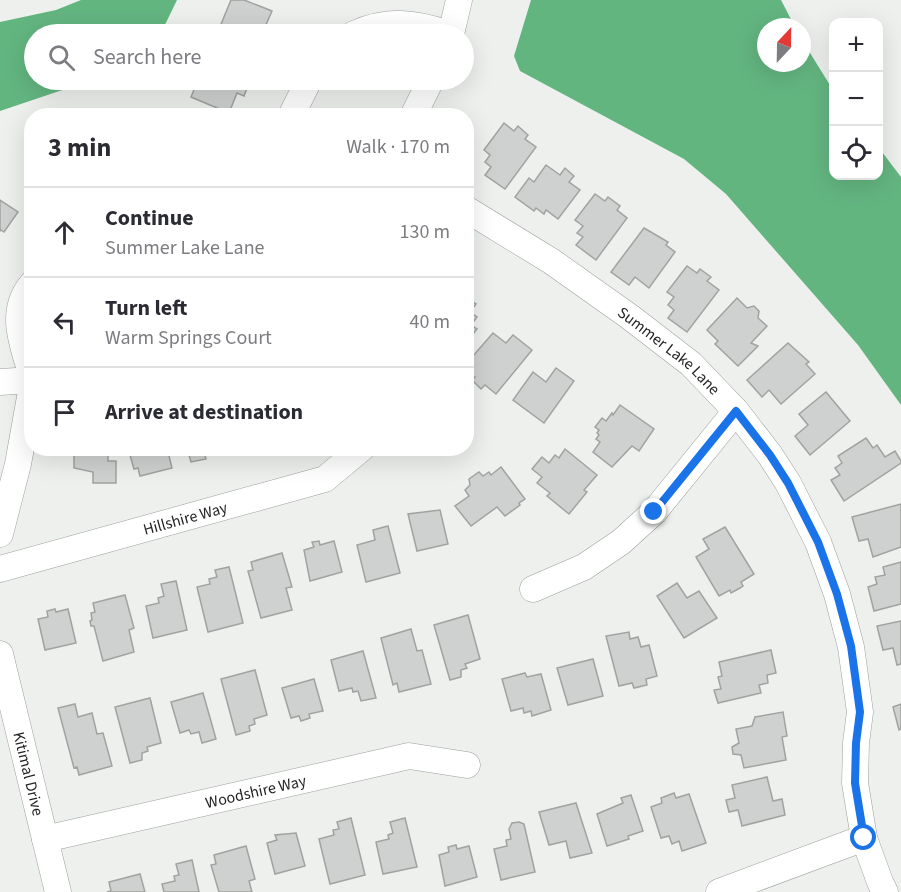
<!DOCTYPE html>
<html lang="en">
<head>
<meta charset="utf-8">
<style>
	:root { --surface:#fff; --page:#f2f2f3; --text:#2b2b33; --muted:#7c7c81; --line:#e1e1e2 }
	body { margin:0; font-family:"Source Sans 3",sans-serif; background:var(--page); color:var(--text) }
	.controls { position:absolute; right:18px; top:18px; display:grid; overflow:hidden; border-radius:12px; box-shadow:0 6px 24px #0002 }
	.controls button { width:54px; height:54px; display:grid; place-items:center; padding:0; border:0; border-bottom:2px solid var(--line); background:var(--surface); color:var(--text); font:30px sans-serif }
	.compass { position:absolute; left:757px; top:18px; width:54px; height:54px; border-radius:50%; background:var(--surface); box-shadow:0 6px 24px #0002; rotate:22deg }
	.stop { position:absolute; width:18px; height:18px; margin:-14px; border:4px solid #1a73e8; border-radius:50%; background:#fff }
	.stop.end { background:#1a73e8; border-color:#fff; box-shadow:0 2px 6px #0008 }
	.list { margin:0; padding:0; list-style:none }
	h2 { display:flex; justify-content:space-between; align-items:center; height:78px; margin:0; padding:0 24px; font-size:26px }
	h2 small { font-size:20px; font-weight:400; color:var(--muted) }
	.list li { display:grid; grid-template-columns:39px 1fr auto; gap:18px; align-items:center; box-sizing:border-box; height:90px; padding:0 24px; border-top:2px solid var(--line) }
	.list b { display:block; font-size:22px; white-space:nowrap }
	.list p { margin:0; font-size:20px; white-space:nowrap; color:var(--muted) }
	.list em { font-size:20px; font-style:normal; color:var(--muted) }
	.icon { flex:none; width:33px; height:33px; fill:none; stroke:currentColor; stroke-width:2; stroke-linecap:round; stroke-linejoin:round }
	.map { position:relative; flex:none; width:901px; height:892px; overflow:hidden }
	.search { position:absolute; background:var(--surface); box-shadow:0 6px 24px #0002; left:24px; top:24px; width:450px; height:66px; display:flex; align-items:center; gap:15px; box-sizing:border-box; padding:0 21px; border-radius:33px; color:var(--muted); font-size:22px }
	.panel { position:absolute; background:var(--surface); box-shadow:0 6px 24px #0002; left:24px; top:108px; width:450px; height:348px; border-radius:24px }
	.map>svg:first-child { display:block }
	.water { fill:#63b580 }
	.building { fill:#ced1cf; stroke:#a0a3a0; stroke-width:1.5 }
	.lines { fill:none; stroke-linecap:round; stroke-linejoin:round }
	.minor-casing { stroke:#9da09e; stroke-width:27 }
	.minor { stroke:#fff; stroke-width:26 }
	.route { stroke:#1a73e8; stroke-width:8 }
	.labels { text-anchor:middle; stroke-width:5; stroke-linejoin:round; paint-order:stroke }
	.street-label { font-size:16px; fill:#1f201f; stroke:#fff }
</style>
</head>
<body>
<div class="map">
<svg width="901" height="892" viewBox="0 0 901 892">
	<rect width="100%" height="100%" fill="#edf0ed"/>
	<!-- water -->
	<g class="water">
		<path d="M81 0H177L161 33 159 34H34V80H92L0 111V22L56 10Z"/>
		<path d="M531 0H781L795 27H766V63H802V40L833 90 834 176H878L879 148 901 177V405L858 345 726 194 684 159 520 71 514 56Z"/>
	</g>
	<!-- building -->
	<g class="building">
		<path d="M231 0H244L272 11 262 34H222L223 30 219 29Z"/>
		<path d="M198 80H245V81L249 83 244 96 237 93 229 113 191 97Z"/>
		<path d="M504 123 514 131 518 126 528 135 525 139 536 147 505 189 485 175 491 167 485 162 490 155 484 150Z"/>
		<path d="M546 165 560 175 565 168 574 176 569 182 580 190 558 219 546 210 544 214 536 208 534 211 515 197 529 178 534 182Z"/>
		<path d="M595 194 605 201 608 197 620 206 617 210 627 218 596 260 576 245 583 237 577 233 583 226 575 220Z"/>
		<path d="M0 200 18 212 4 232 1 230 0 231Z"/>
		<path d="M644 228 668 242 666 245 675 252 649 288 635 277 629 285 611 272Z"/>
		<path d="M687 266 697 273 700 269 711 277 707 281 719 290 687 332 668 318 674 310 668 305 674 297 667 292Z"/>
		<path d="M466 297 476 304 470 312 477 317 471 325 477 329 466 343Z"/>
		<path d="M737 298 747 308 754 306 759 311 758 318 767 326 751 343 758 346 738 366 715 344 718 341 707 330Z"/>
		<path d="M493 333 506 343 513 335 532 350 496 394 485 385 481 389 472 380 475 377 466 370V364Z"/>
		<path d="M788 343 809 362 806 364 815 374 781 404 769 390 762 397 747 380Z"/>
		<path d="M556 368 574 381 544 423 513 400 533 372 546 382Z"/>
		<path d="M826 392 850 421 810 455 795 436 808 425 799 414Z"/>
		<path d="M620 405 654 429 639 451 632 446 612 467 593 452 600 442 596 439 599 435 597 433 599 430 595 427 602 418 606 421 612 413 613 415Z"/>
		<path d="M866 438 873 448 877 445 885 457 895 451 901 461V463L844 501 831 480 840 475 835 468 842 463 838 456Z"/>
		<path d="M74 448H108V461H116V483H93V472L74 468Z"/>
		<path d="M128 448H167L172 468 140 476 138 468 134 469Z"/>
		<path d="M187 448H203L206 459 191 462Z"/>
		<path d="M565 449 597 475 584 490 587 492 569 514 547 496 550 493 537 483 542 477 532 469 542 457 549 463 555 455 559 458Z"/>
		<path d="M501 467 525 499 519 503 520 505 505 516 497 507 471 526 455 506 469 496 465 490 470 485 469 479 479 472 483 476 489 472 491 475Z"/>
		<path d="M901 504V547L873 557 868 539 859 541 852 517Z"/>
		<path d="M440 510 448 544 417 551 408 514Z"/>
		<path d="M388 526 400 573 366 582 357 545 375 540 373 530Z"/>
		<path d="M725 527 754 574 741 582 743 586 740 588 731 593 730 590 719 596 696 557 709 549 703 539Z"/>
		<path d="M319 541 320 545 334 541 342 572 310 581 304 550 314 547 312 542Z"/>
		<path d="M282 553 292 587 286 588 292 610 261 618 248 571 253 570 251 562Z"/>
		<path d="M901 562V604L874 611 868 587 877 584 875 577 885 575 883 567Z"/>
		<path d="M229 567 243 623 208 632 197 587 210 584 209 579 217 577 215 570Z"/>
		<path d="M176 581 187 630 153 638 146 606 159 603 158 598 164 596 161 584Z"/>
		<path d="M677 583 687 598 699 591 717 618 684 638 657 596Z"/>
		<path d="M125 595 134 628 129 630 134 652 103 661 94 626H91L90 621 92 620 91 613 95 612 93 603Z"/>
		<path d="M55 609 56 612 68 609 76 643 45 650 38 619 48 617 47 611Z"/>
		<path d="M468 615 480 659 465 664 467 668 461 670V677L450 680 434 625Z"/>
		<path d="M901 621V664L897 665 893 648 883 650 877 626Z"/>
		<path d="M411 629 417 651 422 650 431 684 399 692 397 683 393 685 381 638Z"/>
		<path d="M629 632 630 639 638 637 641 647 649 645 657 676 646 679 647 685 634 688 632 683 619 686 606 636Z"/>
		<path d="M771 650 776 673 767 675 768 683 759 685 761 693 718 703 714 690 721 689 718 677 722 676 719 662Z"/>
		<path d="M363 651 376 698 361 701 358 691 353 692 352 688 339 691 331 660Z"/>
		<path d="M593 659 603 696 568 705 557 668Z"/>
		<path d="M255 670 267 715 254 719 255 724 249 726 250 731 236 735 221 679Z"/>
		<path d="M525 673 527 677 541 674 551 710 532 716 531 711 524 713 523 708 511 711 502 679Z"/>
		<path d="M314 679 323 711 309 714 310 718 301 721 299 716 291 718 282 688Z"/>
		<path d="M203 693 216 739 202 743 199 732 191 734 189 730 180 733 171 702Z"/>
		<path d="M150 698 161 743 147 747 148 751 142 753V760L130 763 115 707Z"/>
		<path d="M75 704 78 717 92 713 97 734 103 733 112 766 79 775 77 767 74 768 58 708Z"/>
		<path d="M901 704V729L899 730 893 707Z"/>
		<path d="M783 712 787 736 782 737 786 760 744 768 741 755 733 754 732 747 739 743 736 729 752 726 755 717Z"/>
		<path d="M767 777 773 801 782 799 785 815 742 826 738 810 729 812 726 800 735 798 732 785Z"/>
		<path d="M674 793 676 798 689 794 706 843 682 851 679 841 672 844 669 836 661 838 651 807 662 803 661 798Z"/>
		<path d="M631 795 643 831 628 836 629 839 607 846 597 814 623 803 621 798Z"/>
		<path d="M576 803 592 853 570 858 566 841 549 845 539 812Z"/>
		<path d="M351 818 365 875 330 884 319 839 334 835 333 830 339 829 337 822Z"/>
		<path d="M405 818 417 867 383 874 376 842 389 839 388 835 393 833 390 822Z"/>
		<path d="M519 822 524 824 535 872 501 880 494 849 507 846 506 840 511 839 509 829 512 823Z"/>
		<path d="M296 833 305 866 275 874 267 843 277 840 275 835Z"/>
		<path d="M456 845 457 849 469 846 477 877 445 886 439 855 449 852 448 847Z"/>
		<path d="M246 846 255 879 249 881 252 892H219L211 865 216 864 214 855Z"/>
		<path d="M192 860 199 892H164L162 884 175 881 174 876 179 875 176 864Z"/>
		<path d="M140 874 145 892H107L111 891 109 882Z"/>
	</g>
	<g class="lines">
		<defs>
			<g id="minor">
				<path d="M354 34C388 19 415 22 449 34"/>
				<path d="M451 34 459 0"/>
				<path d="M291 116 309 80"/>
				<path d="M413 116 431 80"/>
				<path id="s1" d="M466 209 551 261 630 317 691 364 736 411 770 455 788 483 818 542 837 594 851 647 860 712 856 743 855 783 864 838 880 882 885 892"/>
				<path d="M32 284C8 312 23 345 32 376"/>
				<path d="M0 382 32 380"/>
				<path d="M0 534 18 464 32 386"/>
				<path id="s2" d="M0 569 325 479 362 448"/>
				<path d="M533 589 584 567 621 542 654 512 736 411"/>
				<path id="s3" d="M0 654 58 892"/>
				<path id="s4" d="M45 839 409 756 467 765"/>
				<path d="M719 892 864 838"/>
			</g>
		</defs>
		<!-- minor casing -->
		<use href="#minor" class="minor-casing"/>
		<!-- minor -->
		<use href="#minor" class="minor"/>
	</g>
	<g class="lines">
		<!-- route -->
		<path class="route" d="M654 512 736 411 770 455 788 483 818 542 837 594 851 646 860 712 856 743 855 783 864 838"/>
	</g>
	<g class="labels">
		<!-- street labels -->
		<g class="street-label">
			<text dy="6" stroke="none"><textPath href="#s1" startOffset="248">Summer Lake Lane</textPath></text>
			<text dy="6" stroke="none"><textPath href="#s2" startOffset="192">Hillshire Way</textPath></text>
			<text dy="6" stroke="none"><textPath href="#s3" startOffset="123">Kitimal Drive</textPath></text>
			<text dy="6" stroke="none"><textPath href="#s4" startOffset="216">Woodshire Way</textPath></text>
		</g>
	</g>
</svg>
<div class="controls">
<button>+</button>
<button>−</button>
<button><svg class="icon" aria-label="locate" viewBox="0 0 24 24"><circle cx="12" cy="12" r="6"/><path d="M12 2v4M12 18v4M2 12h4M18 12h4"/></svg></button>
</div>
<svg class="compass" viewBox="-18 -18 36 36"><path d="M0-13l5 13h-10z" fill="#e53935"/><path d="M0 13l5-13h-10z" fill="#7c7c81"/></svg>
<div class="stop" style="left:864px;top:838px"></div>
<div class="stop end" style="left:654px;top:512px"></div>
<div class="search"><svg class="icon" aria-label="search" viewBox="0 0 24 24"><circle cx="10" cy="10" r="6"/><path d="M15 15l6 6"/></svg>Search here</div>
<section class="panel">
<h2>3 min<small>Walk · 170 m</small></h2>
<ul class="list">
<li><svg class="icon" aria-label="ahead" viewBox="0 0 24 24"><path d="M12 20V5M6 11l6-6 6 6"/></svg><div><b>Continue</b><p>Summer Lake Lane</p></div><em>130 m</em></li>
<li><svg class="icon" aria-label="left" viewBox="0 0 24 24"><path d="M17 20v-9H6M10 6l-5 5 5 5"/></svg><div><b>Turn left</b><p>Warm Springs Court</p></div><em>40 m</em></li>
<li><svg class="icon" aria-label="arrive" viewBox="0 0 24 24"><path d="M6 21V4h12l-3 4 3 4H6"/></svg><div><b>Arrive at destination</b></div></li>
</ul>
</section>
</div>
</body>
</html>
